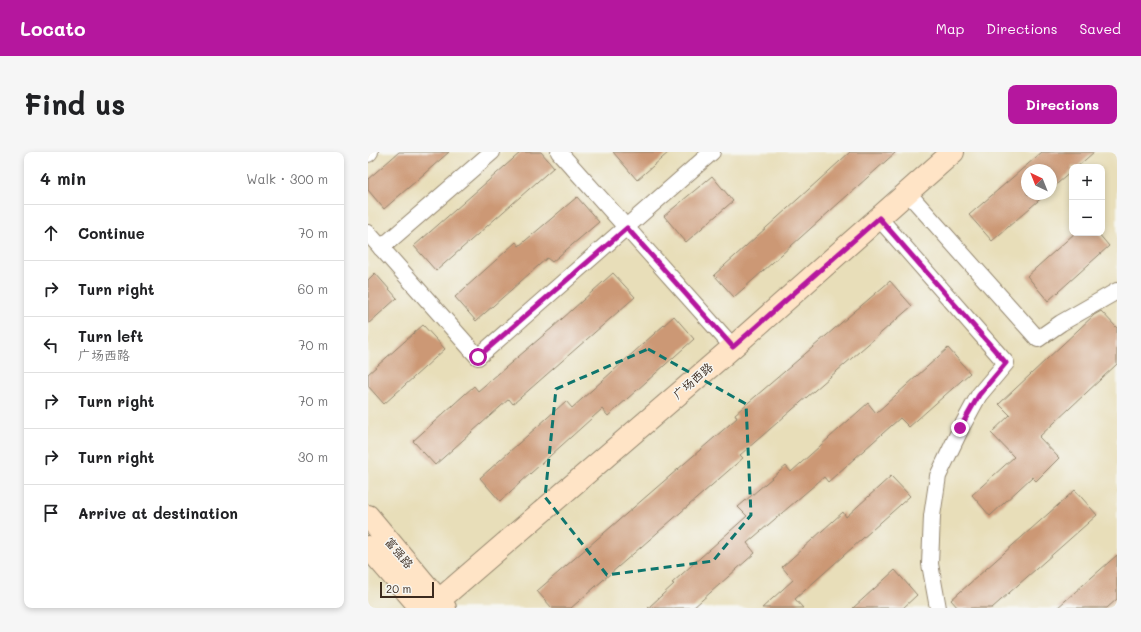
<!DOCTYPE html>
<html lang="en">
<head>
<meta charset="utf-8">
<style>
	:root { --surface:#fff; --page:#f6f6f6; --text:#202124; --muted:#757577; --line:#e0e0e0; --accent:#b5179e }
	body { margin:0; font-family:Mali,"LXGW WenKai TC",sans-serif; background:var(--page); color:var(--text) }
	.controls { position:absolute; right:12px; top:12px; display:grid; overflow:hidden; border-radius:8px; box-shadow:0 2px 6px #0003 }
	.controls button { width:36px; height:36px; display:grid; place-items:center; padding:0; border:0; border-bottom:1px solid var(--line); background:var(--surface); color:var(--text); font:20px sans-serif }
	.compass { position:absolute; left:653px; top:12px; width:36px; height:36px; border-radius:50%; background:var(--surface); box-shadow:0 2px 6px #0003; rotate:317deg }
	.scale { position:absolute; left:12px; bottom:10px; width:54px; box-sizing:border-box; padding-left:4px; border:2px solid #3b2a1e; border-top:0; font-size:11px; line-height:14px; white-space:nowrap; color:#3b2a1e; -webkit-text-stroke:3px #f6f6f2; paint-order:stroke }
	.stop { position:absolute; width:12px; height:12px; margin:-9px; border:3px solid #b5179e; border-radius:50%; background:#fff }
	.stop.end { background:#b5179e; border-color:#fff; box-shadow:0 1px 4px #0008 }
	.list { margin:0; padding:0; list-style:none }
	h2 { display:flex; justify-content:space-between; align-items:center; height:52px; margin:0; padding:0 16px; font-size:17px }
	h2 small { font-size:13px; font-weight:400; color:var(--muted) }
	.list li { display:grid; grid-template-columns:26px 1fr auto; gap:12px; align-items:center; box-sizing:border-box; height:56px; padding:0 16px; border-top:1px solid var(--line) }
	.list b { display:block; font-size:15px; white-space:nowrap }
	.list p { margin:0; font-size:13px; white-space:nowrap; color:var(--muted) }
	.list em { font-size:13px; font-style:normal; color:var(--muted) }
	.icon { flex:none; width:22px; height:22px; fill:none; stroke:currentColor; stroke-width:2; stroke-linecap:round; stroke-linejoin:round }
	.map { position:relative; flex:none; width:749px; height:456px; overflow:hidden; border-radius:8px }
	header { display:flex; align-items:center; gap:24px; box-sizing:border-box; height:56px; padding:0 20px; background:var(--accent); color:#fff }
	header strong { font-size:19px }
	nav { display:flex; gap:22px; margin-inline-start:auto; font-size:14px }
	.intro { display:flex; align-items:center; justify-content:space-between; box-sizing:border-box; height:96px; padding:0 24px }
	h1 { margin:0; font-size:28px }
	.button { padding:10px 18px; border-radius:8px; background:var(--accent); color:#fff; font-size:14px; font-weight:700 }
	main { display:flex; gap:24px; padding:0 24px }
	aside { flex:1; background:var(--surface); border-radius:8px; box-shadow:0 2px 6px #0003 }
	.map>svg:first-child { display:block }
	.building { fill:#cc9875 }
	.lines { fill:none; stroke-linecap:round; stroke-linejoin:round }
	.street-casing { stroke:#92846c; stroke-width:18 }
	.secondary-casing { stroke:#92846c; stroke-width:24 }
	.street { stroke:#fff; stroke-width:16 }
	.secondary { stroke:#ffe4c6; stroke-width:22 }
	.route { stroke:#b5179e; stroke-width:5 }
	.marked { fill:none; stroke:#0f766e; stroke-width:3; stroke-dasharray:8 5; stroke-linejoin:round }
	.labels { text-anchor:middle; stroke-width:3; stroke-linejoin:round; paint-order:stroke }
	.street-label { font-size:12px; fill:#3b2a1e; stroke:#f6f6f2 }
</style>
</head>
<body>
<header>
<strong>Locato</strong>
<nav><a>Map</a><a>Directions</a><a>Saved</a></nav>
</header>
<div class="intro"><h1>Find us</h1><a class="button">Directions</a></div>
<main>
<aside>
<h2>4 min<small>Walk · 300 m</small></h2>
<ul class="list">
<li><svg class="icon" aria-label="ahead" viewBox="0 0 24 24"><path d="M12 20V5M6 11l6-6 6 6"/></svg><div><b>Continue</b></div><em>70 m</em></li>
<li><svg class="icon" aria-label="right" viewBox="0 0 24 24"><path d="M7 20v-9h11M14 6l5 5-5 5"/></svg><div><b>Turn right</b></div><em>60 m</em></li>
<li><svg class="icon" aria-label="left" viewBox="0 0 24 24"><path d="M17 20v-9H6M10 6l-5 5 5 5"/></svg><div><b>Turn left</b><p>广场西路</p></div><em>70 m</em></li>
<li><svg class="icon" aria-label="right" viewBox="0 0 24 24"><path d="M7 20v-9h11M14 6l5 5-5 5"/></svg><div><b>Turn right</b></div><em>70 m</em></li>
<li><svg class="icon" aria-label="right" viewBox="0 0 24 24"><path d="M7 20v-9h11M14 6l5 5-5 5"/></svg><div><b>Turn right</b></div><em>30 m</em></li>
<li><svg class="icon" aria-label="arrive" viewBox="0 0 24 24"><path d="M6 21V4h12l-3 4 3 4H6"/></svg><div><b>Arrive at destination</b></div></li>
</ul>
</aside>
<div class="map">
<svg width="749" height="456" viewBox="0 0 749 456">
	<rect width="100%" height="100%" fill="#f6f6f2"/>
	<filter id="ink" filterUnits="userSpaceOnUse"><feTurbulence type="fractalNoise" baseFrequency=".025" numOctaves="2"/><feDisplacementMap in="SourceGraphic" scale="8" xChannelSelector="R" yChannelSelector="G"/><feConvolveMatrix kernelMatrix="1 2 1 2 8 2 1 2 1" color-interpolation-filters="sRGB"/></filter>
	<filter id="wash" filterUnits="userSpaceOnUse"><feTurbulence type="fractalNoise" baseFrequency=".012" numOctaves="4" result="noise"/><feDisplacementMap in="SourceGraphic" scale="16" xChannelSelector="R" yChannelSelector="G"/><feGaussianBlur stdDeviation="0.9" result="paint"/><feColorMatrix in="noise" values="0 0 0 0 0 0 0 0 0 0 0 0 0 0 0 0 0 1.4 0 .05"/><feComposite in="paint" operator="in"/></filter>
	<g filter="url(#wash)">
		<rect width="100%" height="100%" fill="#e8deb9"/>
		<g id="blocks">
			<!-- building -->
			<g class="building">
				<path d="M31 0H81L16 57 0 38V27Z"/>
				<path d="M153 0H173L186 15 68 119 46 94Z"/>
				<path d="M245 0H301L269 28Z"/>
				<path d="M482 0H528L366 145 346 123Z"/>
				<path d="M674 0H726L709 15H704V19L683 37V18H659V42H678L624 89 601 63Z"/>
				<path d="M344 24 365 49 318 90 296 64Z"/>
				<path d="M209 45 231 70 184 110 179 106 108 169 87 145 148 90 151 94Z"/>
				<path d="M707 81H730L741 94 680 149 659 124Z"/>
				<path d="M7 121 29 146 0 172V128Z"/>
				<path d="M245 121 267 145 145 252 141 247 67 313 45 289 106 234 110 239 184 176Z"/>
				<path d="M522 129 544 154 372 303 375 306 203 456H184L169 439 369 266 367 262Z"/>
				<path d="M733 159 749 176V212L671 285 691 306 668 329 664 325 622 364 604 343 646 305 623 281 642 263 631 252 726 163Z"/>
				<path d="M306 164 326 187 240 264 234 257 132 349 112 326 198 249 204 256Z"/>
				<path d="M55 173 77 197 16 252 0 234V222Z"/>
				<path d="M580 196 602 221 541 275 532 266 460 330 456 325 379 391 387 401 325 456H280L306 432 304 431 379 364 370 355 418 314 423 320 500 251 508 261Z"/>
				<path d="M523 324 542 344 427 447 435 456H394L425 428 414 415 475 360 478 365Z"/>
				<path d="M707 338 729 363 624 456H590L583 448Z"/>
				<path d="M749 403V447L739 456H689Z"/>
				<path d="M527 418 549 443 535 456H485Z"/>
			</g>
		</g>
	</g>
	<g filter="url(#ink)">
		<use href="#blocks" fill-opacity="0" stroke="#92846c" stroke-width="1"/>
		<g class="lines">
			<defs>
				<g id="street">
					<path d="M191 0 365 195"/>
					<path d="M0 2 2 0"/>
					<path d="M539 40 670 187 693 171 749 139"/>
					<path d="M511 66 638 211 611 243 593 276 570 324 564 364 562 412 570 456"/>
					<path d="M0 81 110 205 344 0"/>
					<path d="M13 96 124 0"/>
				</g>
				<g id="secondary">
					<path d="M0 364 77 456"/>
					<path d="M0 395 53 456"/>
					<path d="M62 456 365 195 585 0"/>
				</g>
			</defs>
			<!-- street casing -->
			<use href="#street" class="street-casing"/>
			<!-- secondary casing -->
			<use href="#secondary" class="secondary-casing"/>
			<!-- street -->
			<use href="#street" class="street"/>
			<!-- secondary -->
			<use href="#secondary" class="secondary"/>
		</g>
	</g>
	<g class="lines" filter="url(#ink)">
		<!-- route -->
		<path class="route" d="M110 205 259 76 365 195 511 66 638 211 611 243 592 276"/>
	</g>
	<!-- marked area -->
	<path class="marked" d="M280 197 378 252 383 363 345 409 239 423 177 345 188 237Z"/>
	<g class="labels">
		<!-- street labels -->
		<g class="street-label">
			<text transform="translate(325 229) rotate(-41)" y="4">广场西路</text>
			<text transform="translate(31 401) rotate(50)" y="4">富强路</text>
		</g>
	</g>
</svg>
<div class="controls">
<button>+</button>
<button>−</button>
</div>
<svg class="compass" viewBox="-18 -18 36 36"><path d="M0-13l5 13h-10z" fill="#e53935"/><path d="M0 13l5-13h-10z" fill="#757577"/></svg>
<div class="scale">20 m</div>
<div class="stop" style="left:110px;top:205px"></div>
<div class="stop end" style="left:592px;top:276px"></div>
</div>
</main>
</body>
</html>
